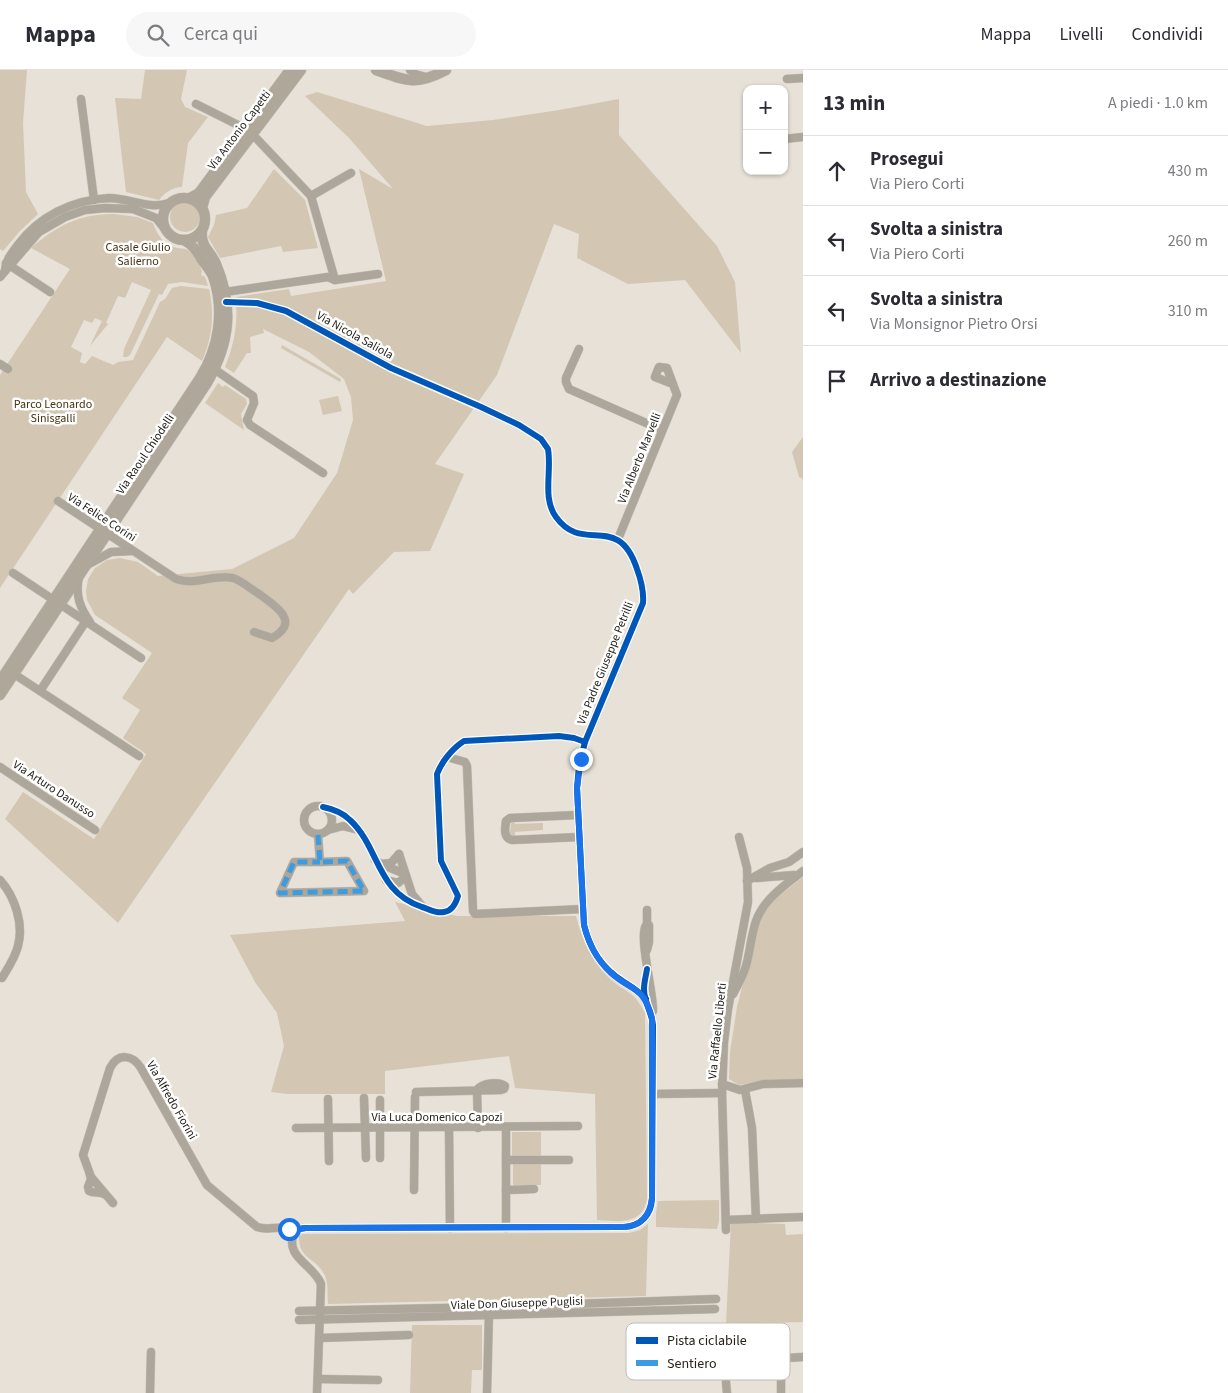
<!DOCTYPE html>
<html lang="it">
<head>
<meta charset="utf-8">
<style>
	:root { --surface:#fff; --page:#f7f7f7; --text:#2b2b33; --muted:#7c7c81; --line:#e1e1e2 }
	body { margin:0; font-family:"Source Sans 3",sans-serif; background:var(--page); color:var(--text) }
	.controls { position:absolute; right:15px; top:15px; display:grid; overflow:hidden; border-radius:10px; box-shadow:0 1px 4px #0004 }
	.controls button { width:45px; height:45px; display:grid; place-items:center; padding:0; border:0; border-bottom:1px solid var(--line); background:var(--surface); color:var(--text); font:25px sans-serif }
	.stop { position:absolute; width:15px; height:15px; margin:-11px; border:4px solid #1a73e8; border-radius:50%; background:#fff }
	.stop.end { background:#1a73e8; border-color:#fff; box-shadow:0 1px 5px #0008 }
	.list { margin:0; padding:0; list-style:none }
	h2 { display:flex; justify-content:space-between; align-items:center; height:65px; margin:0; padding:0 20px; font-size:21px }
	h2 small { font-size:16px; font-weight:400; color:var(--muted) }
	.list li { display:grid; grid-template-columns:32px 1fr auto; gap:15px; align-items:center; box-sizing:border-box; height:70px; padding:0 20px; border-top:1px solid var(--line) }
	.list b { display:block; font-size:19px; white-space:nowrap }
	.list p { margin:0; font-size:16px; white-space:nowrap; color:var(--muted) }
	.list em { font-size:16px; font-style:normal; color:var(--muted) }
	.icon { flex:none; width:28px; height:28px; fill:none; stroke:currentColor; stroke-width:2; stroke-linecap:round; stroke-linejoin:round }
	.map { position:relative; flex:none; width:803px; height:1323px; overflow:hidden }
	header { display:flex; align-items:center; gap:30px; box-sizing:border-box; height:70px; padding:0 25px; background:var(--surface); border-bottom:1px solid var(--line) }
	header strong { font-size:24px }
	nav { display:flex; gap:28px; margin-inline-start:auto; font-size:18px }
	.search { width:350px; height:45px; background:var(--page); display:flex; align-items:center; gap:12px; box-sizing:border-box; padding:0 18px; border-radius:28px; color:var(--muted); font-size:19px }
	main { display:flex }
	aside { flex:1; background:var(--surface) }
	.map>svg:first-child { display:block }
	.green { fill:#d3c7b3 }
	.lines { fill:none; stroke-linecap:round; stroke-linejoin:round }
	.minor-casing { stroke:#c3beb7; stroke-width:9 }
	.major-casing { stroke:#c3beb7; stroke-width:11 }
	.minor { stroke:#ada69a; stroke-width:8 }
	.major { stroke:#b0a79b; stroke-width:10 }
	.quiet { stroke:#3d9cdf; stroke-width:5; stroke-dasharray:10 5; stroke-linecap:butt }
	.cycleway-casing { stroke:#fff; stroke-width:9 }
	.cycleway { stroke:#0057b8; stroke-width:6 }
	.route { stroke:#1a73e8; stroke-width:6 }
	.labels { text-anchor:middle; stroke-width:5; stroke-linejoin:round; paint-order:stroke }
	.street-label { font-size:12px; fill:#27231c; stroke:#fff }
	.park-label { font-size:12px; fill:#45320f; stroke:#fff }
	.key { fill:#fff; stroke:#bebdbb; stroke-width:1 }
	.key-label { font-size:14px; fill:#27231c }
</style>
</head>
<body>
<header>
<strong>Mappa</strong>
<div class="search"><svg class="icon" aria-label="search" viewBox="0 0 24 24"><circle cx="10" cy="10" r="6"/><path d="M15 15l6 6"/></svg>Cerca qui</div>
<nav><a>Mappa</a><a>Livelli</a><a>Condividi</a></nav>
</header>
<main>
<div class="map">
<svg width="803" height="1323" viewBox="0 0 803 1323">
	<rect width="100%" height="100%" fill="#e7e1d7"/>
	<!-- green -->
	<g class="green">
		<path d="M0 0H27L23 53 26 122 38 144 20 161 3 181 0 179Z"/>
		<path d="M145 0H187L181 29 185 37 208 47 188 73 182 117C173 117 164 123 159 130L126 122 115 28 141 29Z"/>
		<path d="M317 22 427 56 493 50 559 40 619 29V65L717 176 735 212 741 283 685 210 628 214 577 188 579 164 554 154 497 305 435 394 464 404 430 481 394 482 353 524 349 519 118 853 5 749 23 722 94 769 146 684 123 668 140 640 122 628 152 583 95 545 87 530 86 521 88 509 95 498 107 490 120 488 138 492 158 506 232 499 294 468 337 403 353 350 351 327 344 309 309 282 263 259 264 263 250 267 251 283H247L234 303 225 297C233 277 238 256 236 234H250L236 227 289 219 291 226 386 211 359 99 393 119 349 68 305 26Z"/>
		<path d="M274 99 305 130 318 178 283 182 281 176 220 188 208 167 214 155 216 145 247 138Z"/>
		<circle cx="185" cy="147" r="15"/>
		<path d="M114 144 137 147 153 153C157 165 164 175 177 178 181 179 186 178 189 181 195 185 199 194 202 201L201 205 205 207 208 216 182 212 168 214 162 225 159 224 130 285 127 287H123L124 279 151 220 132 212 125 228 118 226 106 253 108 254 90 276 102 251 95 248 92 253 84 250 71 277 82 283 80 292 85 294 92 286 113 295 118 292 133 290 160 232 165 229 172 218 181 216 209 219C215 244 212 268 202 291L167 267 0 518V305L70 199 31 178C58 155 79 144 114 144Z"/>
		<path d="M282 275 341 309 340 312 281 278Z"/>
		<path d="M218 313 223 317 225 315 246 329 247 334 241 344 244 360 205 333Z"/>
		<path d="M338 326 342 341 323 345 319 330Z"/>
		<path d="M803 367V409L799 407 792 382Z"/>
		<path d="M511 751H514L515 754 543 753V760L515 762V766H512L510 763Z"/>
		<path d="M803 807V1009L768 1010 739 1015 729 1009 730 982 737 937 760 848 765 840 777 827Z"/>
		<path d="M395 832 457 846H576C582 869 590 890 609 908 625 923 633 919 645 943L647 1128C643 1156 618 1151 597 1150L595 1024 515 1018 509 986 385 1001V1024H288L271 1022 284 976 277 943 255 912 230 865 405 851Z"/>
		<path d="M512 1062H541V1088L512 1089Z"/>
		<rect x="513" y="1093" width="28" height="22"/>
		<path d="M719 1130V1151L717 1159 656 1157V1143L658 1131Z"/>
		<path d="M731 1152 785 1154 786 1165 803 1164V1252L726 1254Z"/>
		<path d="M648 1154 646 1226 328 1234C327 1223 329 1211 323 1202 314 1187 298 1188 299 1166L303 1164 629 1163 640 1160Z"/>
		<path d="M412 1255H482V1300H472L471 1323H410Z"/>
	</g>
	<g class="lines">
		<defs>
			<g id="minor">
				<path d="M410 0 415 4 426 7"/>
				<path d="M787 9 803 8"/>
				<path d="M81 29 94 130"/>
				<path d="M196 34 240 56 257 69 311 126 335 210 328 207 225 222"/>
				<path d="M784 69 803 67"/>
				<path d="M311 126 351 103"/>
				<path d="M6 193 50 222"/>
				<path d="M5 200C6 190 11 184 17 176 39 146 72 130 109 128 129 128 150 140 169 133"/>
				<path d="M0 207 39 162 65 147 85 140 105 138 133 139 156 148 164 158"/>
				<path d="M335 210 378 204"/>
				<path d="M226 232 257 233 286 241 391 298 481 337 519 355 541 369 548 379C552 402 542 428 556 447 583 485 618 441 637 499 641 510 644 521 643 533L585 672 579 696 577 718 584 855C590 880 602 898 624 912 632 917 639 921 646 929"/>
				<path d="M579 279 566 308V312L569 319 662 360"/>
				<path d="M0 294 8 299"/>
				<path d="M211 298 217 301 253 326 254 333 247 350 250 355 323 403"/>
				<path d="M58 431 176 509C195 516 213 504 233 508 242 511 251 519 259 524 276 536 301 552 272 568L254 562"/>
				<path d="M618 469 677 325 667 298 659 297 655 307 673 314"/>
				<path d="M89 494 111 482 132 481"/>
				<path d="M13 503 141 588"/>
				<path d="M79 507C75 525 80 538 90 552"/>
				<path d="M11 602 139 686"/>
				<path d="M40 621 86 551"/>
				<path d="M447 687 465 692 467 696 473 841 475 844 583 839"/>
				<path d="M0 697 95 760"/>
				<circle cx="318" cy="750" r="14"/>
				<path d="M323 737C333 739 343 743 350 750 380 778 376 822 422 837 429 839 436 844 444 842 452 841 456 833 458 826L441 791 437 704C442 691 453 678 464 671L559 666 574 668 585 672"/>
				<path d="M578 745 510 748 506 751C505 758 503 768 512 770L579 767"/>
				<path d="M328 760 343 756 359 760"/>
				<path d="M318 765 320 792 347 791 364 821 280 823 294 792H320"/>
				<path d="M399 784 412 824 422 836"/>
				<path d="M375 790 381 794 391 793 399 784"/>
				<path d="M381 794 405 804"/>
				<path d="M756 808 794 805 795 807"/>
				<path d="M0 810C15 827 24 854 18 876 15 888 8 898 2 908"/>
				<path d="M386 810 398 813 405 807"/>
				<path d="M747 811 770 798 789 792 803 782"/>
				<path d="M647 840V854L649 855V872L647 880"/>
				<path d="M647 854C637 862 654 924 653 941"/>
				<path d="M733 924C738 915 743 906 746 896 750 882 751 866 756 851 764 829 785 815 803 801"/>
				<path d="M722 1014 740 1020 763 1014 803 1013"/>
				<path d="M477 1020 478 1058"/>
				<path d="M745 1020 752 1058 756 1149"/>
				<path d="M416 1022 501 1020 504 1019 505 1016C499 1011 482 1013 477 1020"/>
				<path d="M653 1024 722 1023"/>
				<path d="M364 1028 366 1088"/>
				<path d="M328 1029 329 1091"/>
				<path d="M380 1030V1088"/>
				<path d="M296 1058 578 1056"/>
				<path d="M449 1058 450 1158"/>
				<path d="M506 1090H569"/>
				<path d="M90 1105 91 1109 88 1117 89 1121C95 1124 100 1121 106 1125"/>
				<path d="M414 1120 415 1027"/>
				<path d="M506 1120 534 1119"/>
				<path d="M113 1133 91 1107 83 1085 110 998C118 983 132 984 141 998L207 1115 257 1157C272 1162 282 1152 294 1163"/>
				<path d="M726 1150 803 1147"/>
				<path d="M506 1158V1058"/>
				<path d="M726 1160 722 1023 724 972 728 939 748 832 747 798 739 767"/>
				<path d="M294 1163 299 1159 306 1158 624 1157C641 1156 651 1145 652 1129L653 955C652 943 644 932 644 919 644 912 646 906 647 899"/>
				<path d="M294 1163C284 1187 314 1195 321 1214L317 1323"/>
				<path d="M299 1241 489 1237 716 1229"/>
				<path d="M299 1250 715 1239"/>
				<path d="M319 1268 409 1265"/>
				<path d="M318 1309 378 1310"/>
				<path d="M726 1312 727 1323"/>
				<path d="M150 1323 151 1282"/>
				<path d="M487 1323 489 1242"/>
				<path d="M781 1323V1291L787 1288 803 1287"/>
			</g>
			<g id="major">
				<path d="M376 0C407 11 415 16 446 0"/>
				<circle cx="184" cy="149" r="21"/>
				<path d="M190 128 199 123 290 0"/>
				<path d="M202 138 205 127 301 0"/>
				<path d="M0 611 200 308C219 278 225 240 213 206 210 200 206 195 202 190 197 181 193 175 184 170"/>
				<path d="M0 625 207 313C230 273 234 237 216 194 210 180 200 177 202 160"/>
			</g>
		</defs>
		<!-- minor casing -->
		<use href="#minor" class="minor-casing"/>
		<!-- major casing -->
		<use href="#major" class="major-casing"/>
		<!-- minor -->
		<use href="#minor" class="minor"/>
		<!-- major -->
		<use href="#major" class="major"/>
		<!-- quiet -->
		<path class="quiet" d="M318 765 320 792 347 791 364 821 280 823 294 792H320"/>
		<defs>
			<g id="cycleway">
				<path d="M226 232 257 233 286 241 391 298 481 337 519 355 541 369 548 379C552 402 542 428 556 447 583 485 618 441 637 499 641 510 644 521 643 533L585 672 579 696 577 718 584 855C590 880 602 898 624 912 632 917 639 921 646 929"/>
				<path d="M323 737C333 739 343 743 350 750 380 778 376 822 422 837 429 839 436 844 444 842 452 841 456 833 458 826L441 791 437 704C442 691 453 678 464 671L559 666 574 668 585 672"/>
				<path d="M294 1163 299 1159 306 1158 624 1157C641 1156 651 1145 652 1129L653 955C652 943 644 932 644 919 644 912 646 906 647 899"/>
			</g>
		</defs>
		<!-- cycleway casing -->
		<use href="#cycleway" class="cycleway-casing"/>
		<!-- cycleway -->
		<use href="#cycleway" class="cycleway"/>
	</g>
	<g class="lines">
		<!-- route -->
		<path class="route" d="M289 1159 294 1163 299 1159 305 1158 624 1157C641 1156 650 1145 652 1128V948C643 915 632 922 611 903 596 889 589 874 584 855L577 718 581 689"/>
	</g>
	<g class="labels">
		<!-- street labels -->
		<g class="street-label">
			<text transform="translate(239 60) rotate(-53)" y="4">Via Antonio Capetti</text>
			<text transform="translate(355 265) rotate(29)" y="4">Via Nicola Saliola</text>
			<text transform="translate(145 384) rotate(-56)" y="4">Via Raoul Chiodelli</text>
			<text transform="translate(639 388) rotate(-68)" y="4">Via Alberto Marvelli</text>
			<text transform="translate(102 447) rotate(33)" y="4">Via Felice Corini</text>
			<text transform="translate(605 593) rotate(-68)" y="4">Via Padre Giuseppe Petrilli</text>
			<text transform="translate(54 719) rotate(33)" y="4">Via Arturo Danusso</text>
			<text transform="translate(717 961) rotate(-84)" y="4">Via Raffaello Liberti</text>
			<text transform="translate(172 1030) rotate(60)" y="4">Via Alfredo Fiorini</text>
			<text x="437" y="1051">Via Luca Domenico Capozi</text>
			<text transform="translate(517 1233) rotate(-2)" y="4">Viale Don Giuseppe Puglisi</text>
		</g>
		<!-- park labels -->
		<g class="park-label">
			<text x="138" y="181">Casale Giulio<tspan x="138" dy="14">Salierno</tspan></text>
			<text x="53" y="338">Parco Leonardo<tspan x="53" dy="14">Sinisgalli</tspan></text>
		</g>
	</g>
	<!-- legend -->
	<rect x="626" y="1253" width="164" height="57" rx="8" class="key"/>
	<rect x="636" y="1267" width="22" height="7" fill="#0057b8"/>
	<rect x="636" y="1290" width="22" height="6" fill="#3d9cdf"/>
	<g class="key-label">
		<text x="667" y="1275">Pista ciclabile</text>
		<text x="667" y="1298">Sentiero</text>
	</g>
</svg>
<div class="controls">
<button>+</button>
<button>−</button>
</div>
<div class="stop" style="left:289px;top:1159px"></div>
<div class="stop end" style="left:581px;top:689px"></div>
</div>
<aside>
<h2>13 min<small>A piedi · 1.0 km</small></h2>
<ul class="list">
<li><svg class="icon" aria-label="ahead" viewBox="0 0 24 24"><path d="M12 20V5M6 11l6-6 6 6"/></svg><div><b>Prosegui</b><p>Via Piero Corti</p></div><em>430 m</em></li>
<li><svg class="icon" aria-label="left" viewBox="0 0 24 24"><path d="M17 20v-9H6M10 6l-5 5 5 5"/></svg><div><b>Svolta a sinistra</b><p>Via Piero Corti</p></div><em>260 m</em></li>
<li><svg class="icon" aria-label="left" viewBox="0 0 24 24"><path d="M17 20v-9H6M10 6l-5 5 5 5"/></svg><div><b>Svolta a sinistra</b><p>Via Monsignor Pietro Orsi</p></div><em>310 m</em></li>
<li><svg class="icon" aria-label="arrive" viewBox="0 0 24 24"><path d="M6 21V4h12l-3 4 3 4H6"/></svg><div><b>Arrivo a destinazione</b></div></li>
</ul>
</aside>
</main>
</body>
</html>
